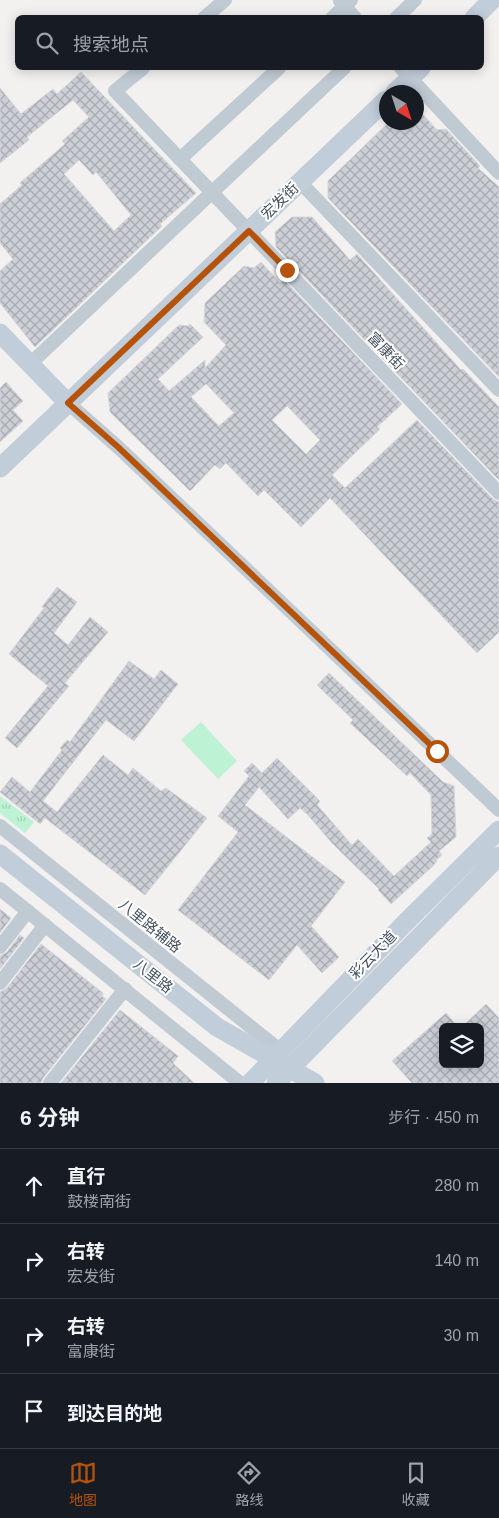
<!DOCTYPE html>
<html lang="zh">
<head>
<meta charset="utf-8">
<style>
	:root { --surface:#171b24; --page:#242831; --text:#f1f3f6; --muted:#9ea1a6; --line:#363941; --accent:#b45309 }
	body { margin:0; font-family:Arial,"Noto Sans SC",sans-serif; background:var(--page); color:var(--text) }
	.controls { position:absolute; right:15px; bottom:15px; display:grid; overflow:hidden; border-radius:8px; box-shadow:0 2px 12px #0003 }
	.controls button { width:45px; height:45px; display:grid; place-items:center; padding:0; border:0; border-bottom:1px solid var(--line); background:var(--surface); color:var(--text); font:25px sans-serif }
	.compass { position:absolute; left:379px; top:85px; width:45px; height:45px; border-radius:50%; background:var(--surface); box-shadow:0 2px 12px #0003; rotate:141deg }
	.stop { position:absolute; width:15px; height:15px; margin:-11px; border:4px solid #b45309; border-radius:50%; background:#fff }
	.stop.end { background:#b45309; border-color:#fff; box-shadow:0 1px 5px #0008 }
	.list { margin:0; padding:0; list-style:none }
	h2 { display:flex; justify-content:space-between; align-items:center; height:65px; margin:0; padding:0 20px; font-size:21px }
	h2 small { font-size:16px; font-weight:400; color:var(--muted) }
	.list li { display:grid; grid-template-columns:32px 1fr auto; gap:15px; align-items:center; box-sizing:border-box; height:75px; padding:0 20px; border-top:1px solid var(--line) }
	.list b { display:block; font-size:19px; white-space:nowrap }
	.list p { margin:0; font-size:16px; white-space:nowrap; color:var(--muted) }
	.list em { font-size:16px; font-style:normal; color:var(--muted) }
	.icon { flex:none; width:28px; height:28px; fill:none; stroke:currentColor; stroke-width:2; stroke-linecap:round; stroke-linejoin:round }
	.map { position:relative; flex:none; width:499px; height:1083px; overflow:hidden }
	.search { position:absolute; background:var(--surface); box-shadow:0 2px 12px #0003; left:15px; right:15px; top:15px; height:55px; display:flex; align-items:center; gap:12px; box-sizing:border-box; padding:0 18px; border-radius:8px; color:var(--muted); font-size:19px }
	.sheet { height:365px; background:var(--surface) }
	nav { display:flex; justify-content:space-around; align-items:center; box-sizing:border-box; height:70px; border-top:1px solid var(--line); background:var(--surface); font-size:14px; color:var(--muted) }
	nav a { display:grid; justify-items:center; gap:2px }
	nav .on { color:var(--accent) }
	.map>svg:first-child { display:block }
	.grass { fill:url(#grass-tufts) }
	.pitch { fill:#bdf2d4 }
	.building { fill:url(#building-cross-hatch); stroke:#d4d6dc; fill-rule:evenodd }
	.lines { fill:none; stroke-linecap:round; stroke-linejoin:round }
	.street { stroke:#c0cad3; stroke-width:14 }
	.secondary { stroke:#c2cdda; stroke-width:19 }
	.route { stroke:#b45309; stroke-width:6 }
	.labels { text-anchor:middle; stroke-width:4; stroke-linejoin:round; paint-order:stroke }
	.street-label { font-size:15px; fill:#47535f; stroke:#fff }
</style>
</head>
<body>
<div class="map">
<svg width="499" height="1083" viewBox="0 0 499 1083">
	<defs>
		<pattern id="grass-tufts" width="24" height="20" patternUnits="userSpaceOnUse" patternTransform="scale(1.25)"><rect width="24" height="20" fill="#bdf2d4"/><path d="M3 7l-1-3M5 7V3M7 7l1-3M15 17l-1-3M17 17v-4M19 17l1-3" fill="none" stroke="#a4d1b8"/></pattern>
		<pattern id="building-cross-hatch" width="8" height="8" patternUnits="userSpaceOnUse" patternTransform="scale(1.25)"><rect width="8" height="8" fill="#cccfd5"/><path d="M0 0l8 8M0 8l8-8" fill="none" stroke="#a7abb0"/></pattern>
	</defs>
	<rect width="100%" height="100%" fill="#f3f0f0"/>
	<!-- grass -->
	<path class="grass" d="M0 796 34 822 25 833 0 813Z"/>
	<!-- pitch -->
	<path class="pitch" d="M201 722 237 761 218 779 181 740Z"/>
	<!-- building -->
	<g class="building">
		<path d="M81 72 196 193 160 224 162 226 35 347 0 303V271L13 259 0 243V204L22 185 20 183 65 144 62 141 89 117 73 100 27 137 29 140 0 163V88L21 114 53 89 57 94ZM79 160 93 175 96 172 131 215 114 231 64 174Z"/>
		<path d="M416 107 437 130 446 129 480 166 478 168 499 187V377L328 198V181L389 122H416Z"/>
		<path d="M292 217H312L350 260 357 254 461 370 463 369 499 407V480L276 247 275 232Z"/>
		<path d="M261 262 280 283 284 280 402 404 377 427 380 429 332 475 345 488 417 420 493 499 499 502V632L477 653 330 498 301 527 264 490 258 496 226 463 220 469 215 465 190 491 110 412 108 393 179 325 188 326 190 324 203 337 158 379 169 391 205 360V368L226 345 204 322 205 303 244 266 254 268ZM206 384 234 413 219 426 191 397ZM287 406 320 440 306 454 272 420Z"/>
		<path d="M6 382 23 401 13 410 23 421 0 442V388Z"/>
		<path d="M57 587 77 602 54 633 68 645 90 617 108 632 65 683 69 686 17 748 5 738 48 686 9 654 44 608 42 607Z"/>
		<path d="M129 661 154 679 161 670 178 684 134 741 106 720 43 801 57 812 103 755 128 775 133 768 161 791 166 788 207 818 145 895 45 818 40 824 0 792 12 777 30 792 62 750 60 748 67 740 70 742Z"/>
		<path d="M329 673 443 782 454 786 456 837 439 851 442 855 436 860 437 861 433 866 391 904 378 890 379 889 332 843 307 814 300 808 288 819 259 787 245 805 345 882 311 926 339 957 322 973 297 945 269 980 178 910 238 832 218 816 249 776 244 771 252 763 262 773 277 758 320 801 317 805 352 845 358 839 394 876 431 842 427 838 432 834 431 795 410 773 407 776 350 723 353 720 317 685Z"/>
		<path d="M0 909 11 918 0 933Z"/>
		<path d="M20 935 24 938 0 969V956L7 952Z"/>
		<path d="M41 944 103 993 102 996 106 999 43 1078 41 1083H0V992L7 988Z"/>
		<path d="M486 1004 499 1018V1083H412L392 1061 446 1013 458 1027H443V1064H480V1027H462Z"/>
		<path d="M120 1010 178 1056 173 1063 194 1083H61Z"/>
	</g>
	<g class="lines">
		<!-- street -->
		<g class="street">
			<path d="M340 1 355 18"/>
			<path d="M204 18 225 0"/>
			<path d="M332 18 351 0"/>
			<path d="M396 18 415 0"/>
			<path d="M143 68 115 91 499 493"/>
			<path d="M401 68 499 173"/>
			<path d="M180 159 279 68"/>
			<path d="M300 182 499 390"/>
			<path d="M30 364 344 68"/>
			<path d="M68 403 118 447 499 810"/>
			<path d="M0 826 281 1051"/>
			<path d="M0 889 240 1083"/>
			<path d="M0 947 28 911"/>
			<path d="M0 983 45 925"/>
			<path d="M50 1083 125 989"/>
		</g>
		<!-- secondary -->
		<g class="secondary">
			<path d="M474 18 492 0"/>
			<path d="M395 92 421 68"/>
			<path d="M0 333 68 403"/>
			<path d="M0 468 386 100"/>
			<path d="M0 854 217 1027 315 1083"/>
			<path d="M250 1083 406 922 499 830"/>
			<path d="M276 1083 499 856"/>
		</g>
	</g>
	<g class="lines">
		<!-- route -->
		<path class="route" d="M287 270 249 231 68 403 118 447 437 751"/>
	</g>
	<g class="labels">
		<!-- street labels -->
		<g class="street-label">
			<text transform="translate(280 201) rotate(-44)" y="5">宏发街</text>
			<text transform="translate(386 351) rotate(46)" y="5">富康街</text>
			<text transform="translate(150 926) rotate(39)" y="5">八里路辅路</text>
			<text transform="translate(373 955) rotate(-46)" y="5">彩云大道</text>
			<text transform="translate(153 976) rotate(38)" y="5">八里路</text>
		</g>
	</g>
</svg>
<div class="controls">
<button><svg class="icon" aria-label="layers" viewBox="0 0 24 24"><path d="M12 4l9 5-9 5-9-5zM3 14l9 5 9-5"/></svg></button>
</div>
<svg class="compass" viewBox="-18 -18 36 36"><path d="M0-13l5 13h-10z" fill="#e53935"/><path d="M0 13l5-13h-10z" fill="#9ea1a6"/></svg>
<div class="stop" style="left:437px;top:751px"></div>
<div class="stop end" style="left:287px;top:270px"></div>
<div class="search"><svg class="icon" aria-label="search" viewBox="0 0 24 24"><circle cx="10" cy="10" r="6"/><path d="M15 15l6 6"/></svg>搜索地点</div>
</div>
<section class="sheet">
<h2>6 分钟<small>步行 · 450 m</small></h2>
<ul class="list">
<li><svg class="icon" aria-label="ahead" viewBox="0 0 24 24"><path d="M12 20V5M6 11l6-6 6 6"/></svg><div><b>直行</b><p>鼓楼南街</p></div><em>280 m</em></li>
<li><svg class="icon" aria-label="right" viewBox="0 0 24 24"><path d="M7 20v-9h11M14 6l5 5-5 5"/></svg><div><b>右转</b><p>宏发街</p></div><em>140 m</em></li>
<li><svg class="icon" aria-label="right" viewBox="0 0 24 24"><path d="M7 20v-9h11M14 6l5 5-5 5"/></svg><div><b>右转</b><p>富康街</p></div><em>30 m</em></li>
<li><svg class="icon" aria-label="arrive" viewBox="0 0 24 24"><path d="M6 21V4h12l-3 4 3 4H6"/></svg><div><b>到达目的地</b></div></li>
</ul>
</section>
<nav>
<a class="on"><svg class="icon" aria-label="map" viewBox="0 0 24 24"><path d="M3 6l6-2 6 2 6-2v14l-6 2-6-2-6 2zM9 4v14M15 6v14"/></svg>地图</a>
<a><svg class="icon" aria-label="directions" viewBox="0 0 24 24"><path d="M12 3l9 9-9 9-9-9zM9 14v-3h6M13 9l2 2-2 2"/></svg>路线</a>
<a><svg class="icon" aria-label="saved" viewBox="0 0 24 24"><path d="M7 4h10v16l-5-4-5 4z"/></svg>收藏</a>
</nav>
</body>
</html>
